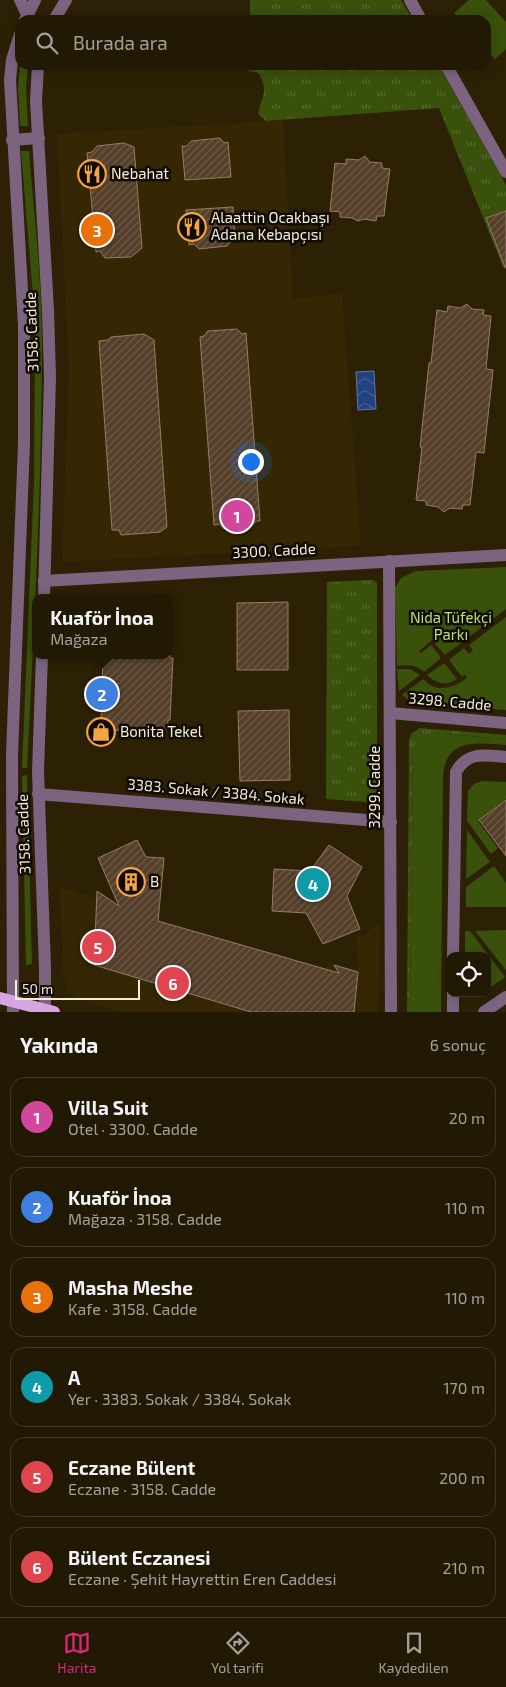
<!DOCTYPE html>
<html lang="tr">
<head>
<meta charset="utf-8">
<style>
	:root { --surface:#211904; --page:#29220e; --text:#f1f3f6; --muted:#a2a09a; --line:#3e3826; --accent:#db2777 }
	body { margin:0; font-family:"Exo 2",sans-serif; background:var(--page); color:var(--text) }
	.controls { position:absolute; right:15px; bottom:15px; display:grid; overflow:hidden; border-radius:10px; box-shadow:0 2px 12px #0003 }
	.controls button { width:45px; height:45px; display:grid; place-items:center; padding:0; border:0; border-bottom:1px solid var(--line); background:var(--surface); color:var(--text); font:25px sans-serif }
	.scale { position:absolute; left:15px; bottom:12px; width:125px; box-sizing:border-box; padding-left:5px; border:2px solid #f4eddd; border-top:0; font-size:14px; line-height:18px; white-space:nowrap; color:#f4eddd; -webkit-text-stroke:4px #100b03; paint-order:stroke }
	.you { position:absolute; left:250px; top:461px; width:18px; height:18px; margin:-12px; border:4px solid #fff; border-radius:50%; background:#1a73e8; box-shadow:0 0 0 8px #1a73e833 }
	.badge { display:grid; place-items:center; width:32px; height:32px; border-radius:50%; background:var(--accent); color:#fff; font-size:16px; font-weight:700 }
	.pin { position:absolute; translate:-50% -50%; border:2px solid #fff; box-shadow:0 1px 5px #0006 }
	.popup { position:absolute; left:32px; top:594px; width:140px; height:65px; box-sizing:border-box; display:grid; place-content:center; border-radius:10px; background:var(--surface); filter:drop-shadow(0 1px 4px #0005); font-size:16px; white-space:nowrap; color:var(--muted) }
	.popup b { font-size:19px; color:var(--text) }
	.popup::after { content:''; position:absolute; left:50%; top:100%; margin-left:-10px; border:10px solid transparent; border-top-color:var(--surface) }
	.list { margin:0; padding:0; list-style:none }
	h2 { display:flex; justify-content:space-between; align-items:center; height:65px; margin:0; padding:0 20px; font-size:21px }
	h2 small { font-size:16px; font-weight:400; color:var(--muted) }
	.list li { display:grid; grid-template-columns:32px 1fr auto; gap:15px; align-items:center; box-sizing:border-box; height:80px; margin:0 10px 10px; padding:0 10px; border:1px solid var(--line); border-radius:15px }
	.list b { display:block; font-size:19px; white-space:nowrap }
	.list p { margin:0; font-size:16px; white-space:nowrap; color:var(--muted) }
	.list em { font-size:16px; font-style:normal; color:var(--muted) }
	.icon { flex:none; width:28px; height:28px; fill:none; stroke:currentColor; stroke-width:2; stroke-linecap:round; stroke-linejoin:round }
	.map { position:relative; flex:none; width:506px; height:1012px; overflow:hidden }
	.search { position:absolute; background:var(--surface); box-shadow:0 2px 12px #0003; left:15px; right:15px; top:15px; height:55px; display:flex; align-items:center; gap:12px; box-sizing:border-box; padding:0 18px; border-radius:15px; color:var(--muted); font-size:19px }
	.sheet { height:605px; background:var(--surface) }
	nav { display:flex; justify-content:space-around; align-items:center; box-sizing:border-box; height:70px; border-top:1px solid var(--line); background:var(--surface); font-size:14px; color:var(--muted) }
	nav a { display:grid; justify-items:center; gap:2px }
	nav .on { color:var(--accent) }
	.map>svg:first-child { display:block }
	.built { fill:#352703 }
	.grass { fill:url(#grass-tufts) }
	.garden { fill:#3a510c }
	.water { fill:url(#water-waves); stroke:#62759e }
	.building { fill:url(#building-hatch); stroke:#957c66 }
	.lines { fill:none; stroke-linecap:round; stroke-linejoin:round }
	.minor { stroke:#7c6480; stroke-width:12 }
	.major { stroke:#d7a5e1; stroke-width:12 }
	.labels { text-anchor:middle; stroke-width:5; stroke-linejoin:round; paint-order:stroke }
	.poi-label { font-size:15px; fill:#f4eddd; stroke:#100b03; text-anchor:start }
	.street-label { font-size:15px; fill:#f4eddd; stroke:#100b03 }
	.park-label { font-size:15px; fill:#b5e072; stroke:#100b03 }
</style>
</head>
<body>
<div class="map">
<svg width="506" height="1012" viewBox="0 0 506 1012">
	<defs>
		<pattern id="grass-tufts" width="24" height="20" patternUnits="userSpaceOnUse" patternTransform="scale(1.25)"><rect width="24" height="20" fill="#3a510c"/><path d="M3 7l-1-3M5 7V3M7 7l1-3M15 17l-1-3M17 17v-4M19 17l1-3" fill="none" stroke="#576a2f"/></pattern>
		<pattern id="water-waves" width="16" height="10" patternUnits="userSpaceOnUse" patternTransform="scale(1.25)"><rect width="16" height="10" fill="#234283"/><path d="M0 5q4-4 8 0t8 0" fill="none" stroke="#445e94"/></pattern>
		<pattern id="building-hatch" width="6" height="6" patternUnits="userSpaceOnUse" patternTransform="scale(1.25)"><rect width="6" height="6" fill="#553f2a"/><path d="M-1 1l2-2M0 6l6-6M5 7l2-2" fill="none" stroke="#6e5b48"/></pattern>
	</defs>
	<rect width="100%" height="100%" fill="#2c2105"/>
	<!-- built -->
	<g class="built">
		<path d="M283 120 293 299 342 293 361 546 62 562 69 368 57 134Z"/>
		<path d="M60 887 96 898 97 891 130 913 326 970 328 963 358 971 357 936H364L376 924H380L378 1012H120L78 999 68 992 65 984 63 970Z"/>
	</g>
	<!-- grass -->
	<g class="grass">
		<path d="M250 0H401L413 20H250Z"/>
		<path d="M248 65H439L506 185V211L486 218 497 247 506 244V269L503 267 439 108 266 121 258 114C261 96 270 91 258 73L248 71Z"/>
		<path d="M373 580 377 583V793L372 800 367 802 326 799 327 582Z"/>
		<path d="M420 728 506 735V739L433 733 413 747 410 1012H407L409 740 412 733Z"/>
	</g>
	<!-- garden -->
	<g class="garden">
		<path d="M469 0H486L506 22V49L495 59 486 49V20H461L454 13Z"/>
		<path d="M20 65H28L26 87 28 126H20L18 89Z"/>
		<path d="M21 151H29C34 215 42 279 42 344 42 485 34 626 27 768H22L34 482 35 342 33 296Z"/>
		<path d="M506 567V609L445 655 432 640 419 651 421 653 431 645 440 656V659L424 672C416 664 407 665 397 666L395 588 401 578 416 571Z"/>
		<path d="M506 617V710L413 703 402 695 423 679C437 694 453 688 467 678L465 674 462 677 449 660 464 648 469 654 473 650 469 645Z"/>
		<path d="M443 664H445L457 679C446 686 436 684 427 675Z"/>
		<path d="M397 669H410L420 675 399 691Z"/>
		<path d="M433 733 506 739V745C478 743 446 737 443 776L441 1012H410L413 746Z"/>
		<path d="M27 775 32 964 26 965 22 776Z"/>
		<path d="M482 781 506 782V799L478 821 498 848 491 854 467 821 468 791 474 784Z"/>
		<path d="M467 830 490 862 466 879Z"/>
		<path d="M494 866 506 883V907H466V887Z"/>
		<path d="M506 930V970L475 931Z"/>
		<path d="M465 931H470L505 977 487 990V956H465Z"/>
	</g>
	<!-- water -->
	<path class="water" d="M374 371 376 409 358 410 356 372Z"/>
	<!-- building -->
	<g class="building">
		<path d="M220 138 224 143 228 142 231 177 185 180 182 146H187L191 141Z"/>
		<path d="M124 143 134 147 142 248 131 257 105 258 100 251 96 252 87 153 92 152 97 146Z"/>
		<path d="M365 156 370 162 382 163V168L390 169 386 198 384 216H377L376 221 364 219 358 221 352 218 340 217V212L330 211 335 163 346 164V159L359 160Z"/>
		<path d="M233 207 235 241H231L227 246 199 249 194 244 189 245 186 210Z"/>
		<path d="M506 211V267H505L486 218Z"/>
		<path d="M467 304 472 309 484 310 483 315 491 316 486 369 493 370 484 453 476 452 470 505H463L462 509 450 508 444 512 438 507 426 505V501L416 500 422 447H420L429 363H431L437 310 447 312 448 306 460 308Z"/>
		<path d="M237 329 242 334 246 333 260 521H256L252 526 224 529 219 524 214 525 200 337 204 336 208 331Z"/>
		<path d="M144 334 154 340 167 527 160 532 121 535 119 530H112L99 341 108 340 111 337Z"/>
		<path d="M288 602V670H237V603Z"/>
		<path d="M106 655H170V658H173L170 720H168L167 729H154L153 731 111 730V727H103L104 719H101L103 657 105 658Z"/>
		<path d="M289 710 290 780 240 781 238 711Z"/>
		<path d="M506 800V856L479 820Z"/>
		<path d="M137 840 146 857 164 858 158 921 339 973 334 965 358 972 354 1012H251L94 965 97 891 119 906 98 858Z"/>
		<path d="M329 845 362 867 347 896 360 929 323 944 306 913 272 911 274 869 310 871Z"/>
	</g>
	<g class="lines">
		<!-- minor -->
		<g class="minor">
			<path d="M20 0 27 14"/>
			<path d="M410 0 421 20"/>
			<path d="M25 20 35 0"/>
			<path d="M54 20 66 0"/>
			<path d="M38 65 36 101 48 310 50 377 44 598"/>
			<path d="M446 65 506 172"/>
			<path d="M12 140 39 138"/>
			<path d="M389 561 391 1012"/>
			<path d="M44 581 506 555"/>
			<path d="M42 655 38 772 45 968V1012"/>
			<path d="M390 713 506 723"/>
			<path d="M38 794 391 822"/>
			<path d="M453 956 456 772C467 751 486 755 506 757"/>
			<path d="M13 1012 12 755 24 443V325L10 80 12 60 20 34"/>
			<path d="M453 1012V993"/>
			<path d="M484 1012 506 997"/>
		</g>
		<!-- major -->
		<path class="major" d="M0 998 54 1012"/>
	</g>
	<!-- icons -->
	<defs>
		<symbol id="restaurant-ring" viewBox="-11 -11 22 22"><circle r="9.5" fill="#100b03" stroke="#f3a443" stroke-width="1.5"/><path d="M-5-6h1v4h1v-4h1v4h1v-4h1v5L-1.5 .5V6h-2V.5L-5-1ZM5-6V6H3V1.5H1.5Q1.5-4 5-6Z" fill="#f3a443"/></symbol>
		<symbol id="shop-ring" viewBox="-11 -11 22 22"><circle r="9.5" fill="#100b03" stroke="#f3a443" stroke-width="1.5"/><path d="M-5-2.5h2.3a2.7 3.5 0 0 1 5.4 0H5L5.5 6h-11ZM-1.5-2.5h3a1.5 2.3 0 0 0-3 0Z" fill="#f3a443"/></symbol>
		<symbol id="building-ring" viewBox="-11 -11 22 22"><circle r="9.5" fill="#100b03" stroke="#f3a443" stroke-width="1.5"/><path d="M-4-6H4V6H1V3H-1V6H-4ZM-2.5-4.3h1.7v1.8h-1.7ZM.8-4.3h1.7v1.8H.8ZM-2.5-1h1.7V.8h-1.7ZM.8-1h1.7V.8H.8Z" fill="#f3a443"/></symbol>
	</defs>
	<g fill-rule="evenodd">
		<use href="#restaurant-ring" x="76" y="158" width="32" height="32"/>
		<use href="#restaurant-ring" x="176" y="211" width="32" height="32"/>
		<use href="#shop-ring" x="85" y="716" width="32" height="32"/>
		<use href="#building-ring" x="115" y="866" width="32" height="32"/>
	</g>
	<g class="labels">
		<!-- poi labels -->
		<g class="poi-label">
			<text x="111" y="179">Nebahat</text>
			<text x="211" y="223">Alaattin Ocakbaşı<tspan x="211" dy="17">Adana Kebapçısı</tspan></text>
			<text x="120" y="737">Bonita Tekel</text>
			<text x="150" y="887">B</text>
		</g>
		<!-- street labels -->
		<g class="street-label">
			<text transform="translate(32 332) rotate(-92)" y="5">3158. Cadde</text>
			<text transform="translate(274 551) rotate(-3)" y="5">3300. Cadde</text>
			<text transform="translate(450 702) rotate(5)" y="5">3298. Cadde</text>
			<text transform="translate(375 787) rotate(-90)" y="5">3299. Cadde</text>
			<text transform="translate(216 792) rotate(5)" y="5">3383. Sokak / 3384. Sokak</text>
			<text transform="translate(24 834) rotate(-92)" y="5">3158. Cadde</text>
		</g>
		<!-- park labels -->
		<g class="park-label">
			<text x="451" y="623">Nida Tüfekçi<tspan x="451" dy="17">Parkı</tspan></text>
		</g>
	</g>
</svg>
<div class="controls">
<button><svg class="icon" aria-label="locate" viewBox="0 0 24 24"><circle cx="12" cy="12" r="6"/><path d="M12 2v4M12 18v4M2 12h4M18 12h4"/></svg></button>
</div>
<div class="scale">50 m</div>
<div class="you"></div>
<div class="pin badge" style="left:237px;top:516px;background:#d1479c">1</div>
<div class="pin badge" style="left:102px;top:694px;background:#3f7fe0">2</div>
<div class="popup"><b>Kuaför İnoa</b>Mağaza</div>
<div class="pin badge" style="left:97px;top:230px;background:#e8710a">3</div>
<div class="pin badge" style="left:313px;top:884px;background:#0f9aa8">4</div>
<div class="pin badge" style="left:98px;top:947px;background:#e0444e">5</div>
<div class="pin badge" style="left:173px;top:983px;background:#e0444e">6</div>
<div class="search"><svg class="icon" aria-label="search" viewBox="0 0 24 24"><circle cx="10" cy="10" r="6"/><path d="M15 15l6 6"/></svg>Burada ara</div>
</div>
<section class="sheet">
<h2>Yakında<small>6 sonuç</small></h2>
<ul class="list">
<li><span class="badge" style="background:#d1479c">1</span><div><b>Villa Suit</b><p>Otel · 3300. Cadde</p></div><em>20 m</em></li>
<li><span class="badge" style="background:#3f7fe0">2</span><div><b>Kuaför İnoa</b><p>Mağaza · 3158. Cadde</p></div><em>110 m</em></li>
<li><span class="badge" style="background:#e8710a">3</span><div><b>Masha Meshe</b><p>Kafe · 3158. Cadde</p></div><em>110 m</em></li>
<li><span class="badge" style="background:#0f9aa8">4</span><div><b>A</b><p>Yer · 3383. Sokak / 3384. Sokak</p></div><em>170 m</em></li>
<li><span class="badge" style="background:#e0444e">5</span><div><b>Eczane Bülent</b><p>Eczane · 3158. Cadde</p></div><em>200 m</em></li>
<li><span class="badge" style="background:#e0444e">6</span><div><b>Bülent Eczanesi</b><p>Eczane · Şehit Hayrettin Eren Caddesi</p></div><em>210 m</em></li>
</ul>
</section>
<nav>
<a class="on"><svg class="icon" aria-label="map" viewBox="0 0 24 24"><path d="M3 6l6-2 6 2 6-2v14l-6 2-6-2-6 2zM9 4v14M15 6v14"/></svg>Harita</a>
<a><svg class="icon" aria-label="directions" viewBox="0 0 24 24"><path d="M12 3l9 9-9 9-9-9zM9 14v-3h6M13 9l2 2-2 2"/></svg>Yol tarifi</a>
<a><svg class="icon" aria-label="saved" viewBox="0 0 24 24"><path d="M7 4h10v16l-5-4-5 4z"/></svg>Kaydedilen</a>
</nav>
</body>
</html>
